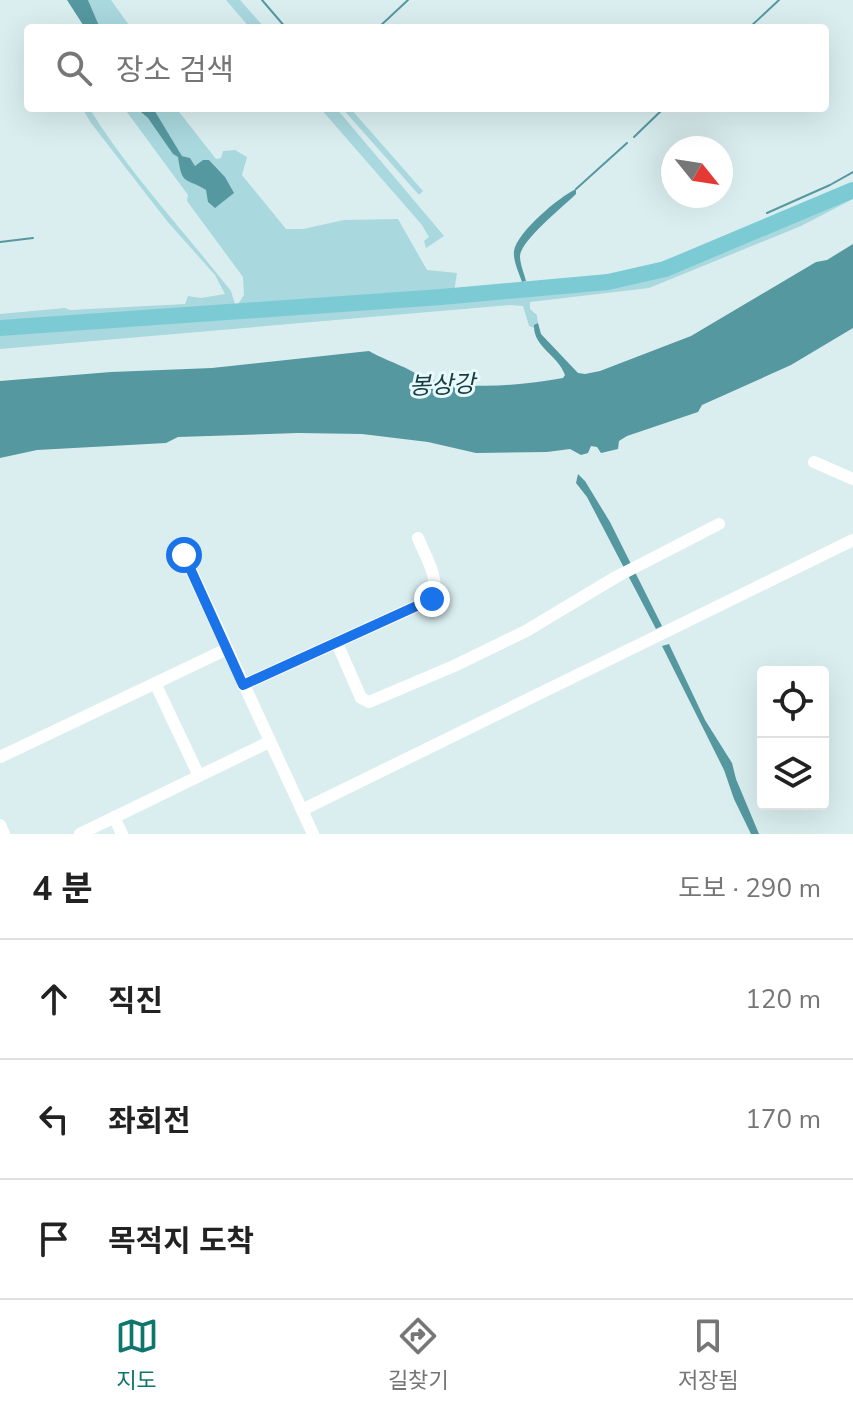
<!DOCTYPE html>
<html lang="ko">
<head>
<meta charset="utf-8">
<style>
	:root { --surface:#fff; --page:#f6f6f6; --text:#222; --muted:#767676; --line:#e0e0e0; --accent:#0f766e }
	body { margin:0; font-family:"Nunito Sans","Noto Sans KR",sans-serif; background:var(--page); color:var(--text) }
	.controls { position:absolute; right:24px; bottom:24px; display:grid; overflow:hidden; border-radius:8px; box-shadow:0 8px 32px #0002 }
	.controls button { width:72px; height:72px; display:grid; place-items:center; padding:0; border:0; border-bottom:2px solid var(--line); background:var(--surface); color:var(--text); font:40px sans-serif }
	.compass { position:absolute; left:661px; top:136px; width:72px; height:72px; border-radius:50%; background:var(--surface); box-shadow:0 8px 32px #0002; rotate:120deg }
	.stop { position:absolute; width:24px; height:24px; margin:-18px; border:6px solid #1a73e8; border-radius:50%; background:#fff }
	.stop.end { background:#1a73e8; border-color:#fff; box-shadow:0 2px 8px #0008 }
	.list { margin:0; padding:0; list-style:none }
	h2 { display:flex; justify-content:space-between; align-items:center; height:104px; margin:0; padding:0 32px; font-size:34px }
	h2 small { font-size:26px; font-weight:400; color:var(--muted) }
	.list li { display:grid; grid-template-columns:52px 1fr auto; gap:24px; align-items:center; box-sizing:border-box; height:120px; padding:0 32px; border-top:2px solid var(--line) }
	.list b { display:block; font-size:30px; white-space:nowrap }
	.list em { font-size:26px; font-style:normal; color:var(--muted) }
	.icon { flex:none; width:44px; height:44px; fill:none; stroke:currentColor; stroke-width:2; stroke-linecap:round; stroke-linejoin:round }
	.map { position:relative; flex:none; width:853px; height:834px; overflow:hidden }
	.search { position:absolute; background:var(--surface); box-shadow:0 8px 32px #0002; left:24px; right:24px; top:24px; height:88px; display:flex; align-items:center; gap:20px; box-sizing:border-box; padding:0 28px; border-radius:8px; color:var(--muted); font-size:30px }
	.sheet { height:464px; background:var(--surface) }
	nav { display:flex; justify-content:space-around; align-items:center; box-sizing:border-box; height:112px; border-top:2px solid var(--line); background:var(--surface); font-size:22px; color:var(--muted) }
	nav a { display:grid; justify-items:center; gap:4px }
	nav .on { color:var(--accent) }
	.map>svg:first-child { display:block }
	.green { fill:#a9d8de }
	.water { fill:#5698a0 }
	.lines { fill:none; stroke-linecap:round; stroke-linejoin:round }
	.stream { stroke:#5698a0; stroke-width:2 }
	.minor { stroke:#fff; stroke-width:12 }
	.major { stroke:#7ccbd4; stroke-width:16 }
	.route { stroke:#1a73e8; stroke-width:10 }
	.labels { text-anchor:middle; stroke-width:6; stroke-linejoin:round; paint-order:stroke }
	.water-label { font-size:24px; font-style:italic; fill:#1a3b3f; stroke:#e7fbfd }
</style>
</head>
<body>
<div class="map">
<svg width="853" height="834" viewBox="0 0 853 834">
	<rect width="100%" height="100%" fill="#daeef0"/>
	<!-- green -->
	<g class="green">
		<path d="M88 0H111L131 28H100Z"/>
		<path d="M226 0H240L265 28H250Z"/>
		<path d="M82 108H89C130 174 183 230 231 291L235 304 0 326V314L65 308 70 310 185 304 188 296 201 298 225 294 215 275 167 221 91 123Z"/>
		<path d="M124 108C149 108 161 135 173 154L179 157C180 175 194 182 206 190L209 197H227L233 193 224 176 209 160 195 166 190 158 182 156 153 108H176L216 159 221 158 223 151 235 150 247 157 242 175 286 229H303L344 220 398 219 427 270 457 273 454 292 238 304 244 295 243 277 187 201 188 195Z"/>
		<path d="M320 108H336L444 236 426 248 424 241 429 237 422 225Z"/>
		<path d="M342 108H350L423 191 419 195Z"/>
		<path d="M853 194V199L801 226 649 288 530 302V309L537 315 538 323 534 328 529 326 523 306 510 305 0 349V332L608 286Z"/>
	</g>
	<!-- water -->
	<g class="water">
		<path d="M67 0H88L100 28H85Z"/>
		<path d="M136 108H153L182 156 190 158 195 166 203 160H209L225 177 234 193 215 208 208 202 206 190C185 177 182 186 178 157L173 154 148 118Z"/>
		<path d="M576 189V194C564 206 521 240 520 256 520 264 524 273 526 281L522 282C519 273 513 261 514 251 517 232 559 197 576 189Z"/>
		<path d="M853 244V328L791 365 702 405 698 412 627 436 619 441 618 449 601 453 597 447 591 446 588 453 581 455 570 449 547 452 476 453 428 442 362 434 298 433 178 437 166 443 37 450 0 458V381L111 372 212 368 369 351C382 359 413 369 420 377 466 391 516 386 563 378L565 375C558 355 533 347 534 325L538 323 541 334 578 373 585 374 600 371 691 336 816 262 827 260Z"/>
		<path d="M578 474 585 481 610 522 662 626 656 629 587 497 576 483Z"/>
		<path d="M669 644 705 720 732 763 736 779 759 834H751L734 799 724 770 662 646Z"/>
	</g>
	<g class="lines">
		<!-- stream -->
		<g class="stream">
			<path d="M262 0 286 28"/>
			<path d="M378 28 408 0"/>
			<path d="M749 28 779 0"/>
			<path d="M634 137 664 108"/>
			<path d="M576 189 627 143"/>
			<path d="M767 213 830 185 853 172"/>
			<path d="M0 242 33 238"/>
		</g>
		<!-- minor -->
		<g class="minor">
			<path d="M814 462 853 479"/>
			<path d="M184 555 313 834"/>
			<path d="M337 643 361 698 369 702 454 666 526 631 616 577 719 524"/>
			<path d="M155 683 199 776"/>
			<path d="M243 685 432 599C441 580 425 556 418 538"/>
			<path d="M0 757 227 649"/>
			<path d="M302 810 853 540"/>
			<path d="M114 817 122 834"/>
			<path d="M0 825 4 834"/>
			<path d="M80 834 269 742"/>
		</g>
		<!-- major -->
		<path class="major" d="M0 328 441 297 608 282 665 269 853 190"/>
	</g>
	<g class="lines">
		<!-- route -->
		<path class="route" d="M184 555 243 685 432 599"/>
	</g>
	<g class="labels">
		<!-- water labels -->
		<g class="water-label">
			<text transform="translate(442 385) rotate(-2)" y="8">봉상강</text>
		</g>
	</g>
</svg>
<div class="controls">
<button><svg class="icon" aria-label="locate" viewBox="0 0 24 24"><circle cx="12" cy="12" r="6"/><path d="M12 2v4M12 18v4M2 12h4M18 12h4"/></svg></button>
<button><svg class="icon" aria-label="layers" viewBox="0 0 24 24"><path d="M12 4l9 5-9 5-9-5zM3 14l9 5 9-5"/></svg></button>
</div>
<svg class="compass" viewBox="-18 -18 36 36"><path d="M0-13l5 13h-10z" fill="#e53935"/><path d="M0 13l5-13h-10z" fill="#767676"/></svg>
<div class="stop" style="left:184px;top:555px"></div>
<div class="stop end" style="left:432px;top:599px"></div>
<div class="search"><svg class="icon" aria-label="search" viewBox="0 0 24 24"><circle cx="10" cy="10" r="6"/><path d="M15 15l6 6"/></svg>장소 검색</div>
</div>
<section class="sheet">
<h2>4 분<small>도보 · 290 m</small></h2>
<ul class="list">
<li><svg class="icon" aria-label="ahead" viewBox="0 0 24 24"><path d="M12 20V5M6 11l6-6 6 6"/></svg><div><b>직진</b></div><em>120 m</em></li>
<li><svg class="icon" aria-label="left" viewBox="0 0 24 24"><path d="M17 20v-9H6M10 6l-5 5 5 5"/></svg><div><b>좌회전</b></div><em>170 m</em></li>
<li><svg class="icon" aria-label="arrive" viewBox="0 0 24 24"><path d="M6 21V4h12l-3 4 3 4H6"/></svg><div><b>목적지 도착</b></div></li>
</ul>
</section>
<nav>
<a class="on"><svg class="icon" aria-label="map" viewBox="0 0 24 24"><path d="M3 6l6-2 6 2 6-2v14l-6 2-6-2-6 2zM9 4v14M15 6v14"/></svg>지도</a>
<a><svg class="icon" aria-label="directions" viewBox="0 0 24 24"><path d="M12 3l9 9-9 9-9-9zM9 14v-3h6M13 9l2 2-2 2"/></svg>길찾기</a>
<a><svg class="icon" aria-label="saved" viewBox="0 0 24 24"><path d="M7 4h10v16l-5-4-5 4z"/></svg>저장됨</a>
</nav>
</body>
</html>
